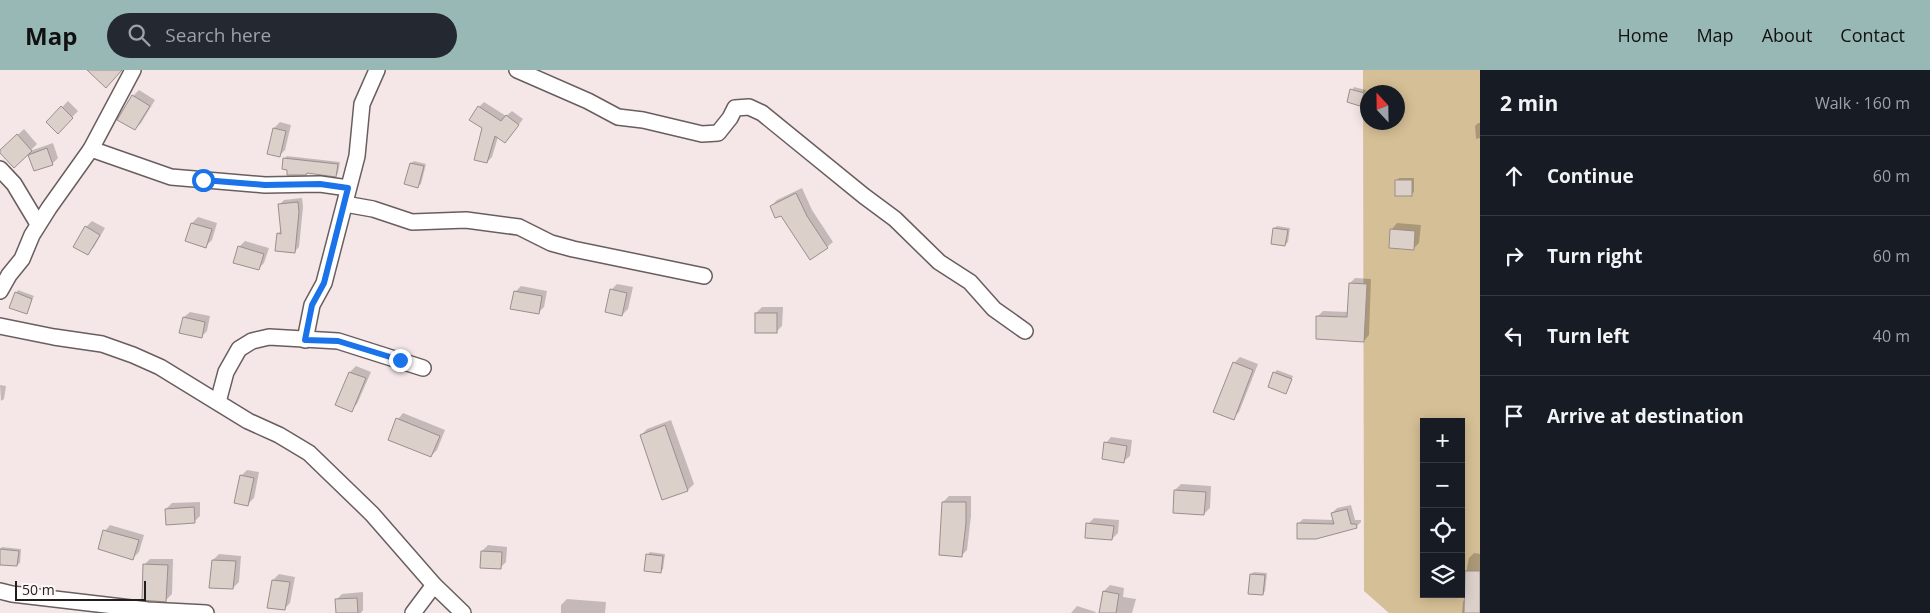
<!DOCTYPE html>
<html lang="en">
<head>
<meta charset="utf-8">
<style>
	:root { --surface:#171b24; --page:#242831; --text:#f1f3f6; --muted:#9ea1a6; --line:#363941; --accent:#98b8b5 }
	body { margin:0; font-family:"Open Sans",sans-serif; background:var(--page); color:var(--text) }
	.controls { position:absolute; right:15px; bottom:15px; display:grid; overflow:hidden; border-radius:0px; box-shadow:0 2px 12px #0003 }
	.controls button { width:45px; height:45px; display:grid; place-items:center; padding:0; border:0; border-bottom:1px solid var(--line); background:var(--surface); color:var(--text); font:25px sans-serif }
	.compass { position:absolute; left:1360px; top:15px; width:45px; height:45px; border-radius:50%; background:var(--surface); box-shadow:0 2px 12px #0003; rotate:338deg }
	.scale { position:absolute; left:15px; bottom:12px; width:131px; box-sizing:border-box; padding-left:5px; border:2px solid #211d1d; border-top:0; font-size:14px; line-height:18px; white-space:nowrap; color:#211d1d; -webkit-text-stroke:4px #fff6f6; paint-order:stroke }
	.stop { position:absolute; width:15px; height:15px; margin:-11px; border:4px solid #1a73e8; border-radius:50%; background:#fff }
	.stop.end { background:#1a73e8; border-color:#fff; box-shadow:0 1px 5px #0008 }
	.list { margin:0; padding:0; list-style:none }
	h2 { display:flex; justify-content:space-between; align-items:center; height:65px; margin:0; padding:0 20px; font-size:21px }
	h2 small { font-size:16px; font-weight:400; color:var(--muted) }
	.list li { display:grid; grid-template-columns:32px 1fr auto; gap:15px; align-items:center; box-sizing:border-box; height:80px; padding:0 20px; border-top:1px solid var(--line) }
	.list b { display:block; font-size:19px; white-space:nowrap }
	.list em { font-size:16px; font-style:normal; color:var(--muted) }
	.icon { flex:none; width:28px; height:28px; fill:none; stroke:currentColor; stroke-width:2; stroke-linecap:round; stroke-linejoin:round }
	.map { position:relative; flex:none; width:1480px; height:543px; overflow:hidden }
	header { display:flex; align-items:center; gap:30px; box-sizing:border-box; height:70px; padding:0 25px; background:var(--accent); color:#111 }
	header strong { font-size:24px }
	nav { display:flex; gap:28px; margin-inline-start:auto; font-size:18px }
	.search { width:350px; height:45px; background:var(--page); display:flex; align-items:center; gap:12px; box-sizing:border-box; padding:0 18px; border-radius:28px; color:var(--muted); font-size:19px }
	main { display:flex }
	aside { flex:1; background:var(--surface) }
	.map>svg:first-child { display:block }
	.green { fill:#d5bf96; fill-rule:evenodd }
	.shadow { fill:#0003 }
	.building { fill:#dcd0ca; stroke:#9a8f8a }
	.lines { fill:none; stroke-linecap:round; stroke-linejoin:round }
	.minor-casing { stroke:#695e5e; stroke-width:18 }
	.minor { stroke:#fff; stroke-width:15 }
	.route { stroke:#1a73e8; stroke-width:6 }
</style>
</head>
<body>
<header>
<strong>Map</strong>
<div class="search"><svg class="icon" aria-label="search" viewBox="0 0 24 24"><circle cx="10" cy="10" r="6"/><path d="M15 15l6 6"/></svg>Search here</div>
<nav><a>Home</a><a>Map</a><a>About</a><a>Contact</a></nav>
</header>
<main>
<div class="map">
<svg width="1480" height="543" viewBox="0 0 1480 543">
	<rect width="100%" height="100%" fill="#f5e7e8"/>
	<!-- green -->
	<path class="green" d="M1363 0H1480V543H1389L1364 521ZM1368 22H1398V52H1368ZM1424 352H1461V524H1424Z"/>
	<!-- shadow -->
	<g class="shadow">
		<path d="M1354 17 1366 20 1363 32 1360 35 1352 20Z"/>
		<path d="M139 20 155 30 141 53 135 59 133 26Z"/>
		<path d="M68 31 78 41 58 62 48 52Z"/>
		<path d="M484 32 506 46 512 41 523 49 510 67H498L492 87 487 92 484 57 479 37Z"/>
		<path d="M280 52 291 55 285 80 279 86 274 58Z"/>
		<path d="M1478 53H1480V68L1476 69 1475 56Z"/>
		<path d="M24 59 37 74 30 81 53 73 58 88 52 94 34 100 28 83 6 76Z"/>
		<path d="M287 86 340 92 338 103 336 106 285 88Z"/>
		<path d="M414 91 426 94 421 114 418 116 411 93Z"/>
		<path d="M1399 108H1414V122L1411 125 1396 111Z"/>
		<path d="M802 118 812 140 833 172 827 177 771 136 777 130Z"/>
		<path d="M302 128 303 137 299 177 294 182 278 164 282 159 280 134 284 130Z"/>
		<path d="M198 147 217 153 212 170 206 176 192 153Z"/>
		<path d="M92 151 105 158 94 177 88 183 86 157Z"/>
		<path d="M1397 153 1421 155 1419 173 1413 179 1392 159Z"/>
		<path d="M1277 156 1290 158 1288 172 1285 175 1274 158Z"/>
		<path d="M245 171 269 178 264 193 258 199 239 177Z"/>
		<path d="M1355 208 1371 209 1369 265 1364 271 1317 247 1323 241 1349 242 1350 213Z"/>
		<path d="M617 214 633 217 628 239 622 245 611 220Z"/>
		<path d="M521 216 547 221 544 237 538 243 515 222Z"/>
		<path d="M18 220 34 226 26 243 16 223Z"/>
		<path d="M762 237H783L782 256 776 262 756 243Z"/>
		<path d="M190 242 210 246 207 261 201 267 184 247Z"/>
		<path d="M1240 287 1258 294 1239 342 1233 348 1234 293Z"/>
		<path d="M356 296 371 302 357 334 351 340 337 334 350 302Z"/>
		<path d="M1277 300 1293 306 1286 322 1274 303Z"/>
		<path d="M0 315 6 316 4 329 1 331Z"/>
		<path d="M403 343 445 360 437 380 431 386 398 349Z"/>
		<path d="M671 350 694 414 688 420 641 365 647 359Z"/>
		<path d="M1111 367 1132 370 1130 386 1124 391 1106 373Z"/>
		<path d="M247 400 259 402 254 428 248 434 241 406Z"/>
		<path d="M1181 414 1211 416 1210 438 1204 444 1175 420Z"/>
		<path d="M949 426H971V446L967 480 961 486 943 432Z"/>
		<path d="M200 432V446L194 452 166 439 172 433Z"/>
		<path d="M1351 435 1355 450H1361V452L1356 457 1298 454 1303 449 1334 450 1332 443 1337 438Z"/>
		<path d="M1094 448 1119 450 1118 463 1112 469 1088 454Z"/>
		<path d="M110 455 144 465 139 482 133 488 105 461Z"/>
		<path d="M488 475 507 477 506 492 500 498 482 481Z"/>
		<path d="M2 477 21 479 20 493 17 495 0 494V479Z"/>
		<path d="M650 482 665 484 663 499 660 502 648 484Z"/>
		<path d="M1474 483 1480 484V543H1462L1463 532 1465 529 1467 498 1469 488Z"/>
		<path d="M219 484 241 486 239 512 233 518 213 490Z"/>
		<path d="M150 489H173L172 524 166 530 144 495Z"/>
		<path d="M1254 502 1267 503 1265 521 1263 524 1251 504Z"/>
		<path d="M279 504 295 507 290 533 284 539 273 510Z"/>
		<path d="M1110 515 1124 518 1123 527 1136 529 1132 543H1107L1104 521Z"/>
		<path d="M363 522V540L361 543H337L336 530 342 524Z"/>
		<path d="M567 529 606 532 605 543H561V535Z"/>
		<path d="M1077 536 1096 542 1095 543H1071Z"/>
	</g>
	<!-- building -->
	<g class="building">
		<path d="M87 0H122L106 18Z"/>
		<path d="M1350 19 1364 23 1360 36 1347 32Z"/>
		<path d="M132 25 150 36 135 60 117 50Z"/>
		<path d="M61 36 73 48 58 64 46 52Z"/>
		<path d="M478 36 501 51 506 45 519 55 505 73 495 66 487 93 474 90 482 58 469 50Z"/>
		<path d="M273 58 286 61 280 87 267 84Z"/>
		<path d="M17 64 32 81 14 98 0 83V80Z"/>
		<path d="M47 78 53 95 34 101 28 85Z"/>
		<path d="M283 88 338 94 336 107 307 103 306 105H287V100L282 99Z"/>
		<path d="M410 93 424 96 418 118 404 114Z"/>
		<rect x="1395" y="110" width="17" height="16"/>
		<path d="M796 123 807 146 828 178 810 190 781 146 775 148 770 136Z"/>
		<path d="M298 132 299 142 295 183 275 181 277 163 281 164 278 134Z"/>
		<path d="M191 153 212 159 206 178 185 171Z"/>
		<path d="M85 156 100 165 88 185 73 177Z"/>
		<path d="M1273 158 1288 160 1285 176 1271 174Z"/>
		<path d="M1390 159 1415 161 1414 180 1389 178Z"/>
		<path d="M238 176 264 184 259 200 233 193Z"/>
		<path d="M1349 213 1367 214 1364 272 1316 269V246L1347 247Z"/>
		<path d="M610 219 627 223 622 246 605 242Z"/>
		<path d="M514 221 542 226 539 244 510 239Z"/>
		<path d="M15 222 32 229 27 244 9 238Z"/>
		<rect x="755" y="243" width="22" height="20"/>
		<path d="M183 247 205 252 202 268 179 263Z"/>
		<path d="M1233 292 1253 300 1234 350 1213 342Z"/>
		<path d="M349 302 366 308 352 342 335 335Z"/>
		<path d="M1273 302 1292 309 1286 324 1268 317Z"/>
		<path d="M396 348 440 366 431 387 388 370Z"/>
		<path d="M665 355 688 421 662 430 640 365Z"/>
		<path d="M1104 372 1127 376 1124 393 1102 389Z"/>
		<path d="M240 405 254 408 248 436 234 433Z"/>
		<path d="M1174 420 1206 422 1204 445 1173 443Z"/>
		<path d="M942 432H966V453L962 487 939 485Z"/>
		<path d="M194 437 195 453 166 455 165 439Z"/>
		<path d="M1347 439 1351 454H1356L1357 458 1316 469H1297V453L1334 454 1331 443Z"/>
		<path d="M1086 453 1114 456 1112 470 1085 468Z"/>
		<path d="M103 460 139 470 133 490 98 479Z"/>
		<path d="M0 479 19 481 17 496 0 495Z"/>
		<path d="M481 481 502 482 501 499 480 498Z"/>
		<path d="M646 484 663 486 661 503 644 501Z"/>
		<path d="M212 490 236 491 233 519 209 518Z"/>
		<path d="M143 494 168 495 166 532 142 530Z"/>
		<path d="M1465 501H1480V543H1464Z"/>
		<path d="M1250 504 1265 505 1263 525 1248 524Z"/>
		<path d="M272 510 290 512 285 540 267 538Z"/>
		<path d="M1103 521 1119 524 1116 543H1099Z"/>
		<path d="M357 528 358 543H336L335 529Z"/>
	</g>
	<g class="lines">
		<defs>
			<g id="minor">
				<path d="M517 0 588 31 618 47 643 50 702 64 718 63 730 48 735 38 749 37 762 43 864 126 895 149 939 192 970 212 994 239 1025 261"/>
				<path d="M91 79 171 107 265 115 320 114 348 118"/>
				<path d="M0 99 14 114 38 154"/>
				<path d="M345 134 373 139 412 152 466 150 519 157 551 173 573 179 704 206"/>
				<path d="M0 221 9 205 22 189 32 165 49 138 91 79 133 0"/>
				<path d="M0 256 54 267 102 274 133 285 160 297 248 351 279 365 309 383 372 444 434 515 463 543"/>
				<path d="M305 270 312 235 324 213 357 86 362 34 377 0"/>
				<path d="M218 332 226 302 239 279 252 271 269 267 338 271 423 298"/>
				<path d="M0 521 12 524 148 540 206 543"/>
				<path d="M413 543 434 515"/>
			</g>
		</defs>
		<!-- minor casing -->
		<use href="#minor" class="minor-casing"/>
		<!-- minor -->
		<use href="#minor" class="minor"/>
	</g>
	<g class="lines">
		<!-- route -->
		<path class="route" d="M203 110 265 115 320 114 348 118 324 213 312 235 305 270 338 271 400 290"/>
	</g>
</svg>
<div class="controls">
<button>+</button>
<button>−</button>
<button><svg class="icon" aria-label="locate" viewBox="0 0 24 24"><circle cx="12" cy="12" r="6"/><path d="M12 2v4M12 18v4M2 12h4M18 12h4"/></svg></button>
<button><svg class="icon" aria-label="layers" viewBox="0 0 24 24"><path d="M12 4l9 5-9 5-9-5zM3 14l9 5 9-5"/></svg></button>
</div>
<svg class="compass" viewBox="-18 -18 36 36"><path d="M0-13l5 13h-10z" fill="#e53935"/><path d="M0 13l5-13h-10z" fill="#9ea1a6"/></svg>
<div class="scale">50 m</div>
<div class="stop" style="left:203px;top:110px"></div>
<div class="stop end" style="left:400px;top:290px"></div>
</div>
<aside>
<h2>2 min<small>Walk · 160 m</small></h2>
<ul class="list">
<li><svg class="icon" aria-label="ahead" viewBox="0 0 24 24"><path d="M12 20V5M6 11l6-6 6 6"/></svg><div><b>Continue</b></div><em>60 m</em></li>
<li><svg class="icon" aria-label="right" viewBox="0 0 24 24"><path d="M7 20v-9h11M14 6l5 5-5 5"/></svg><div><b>Turn right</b></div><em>60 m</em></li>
<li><svg class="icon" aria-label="left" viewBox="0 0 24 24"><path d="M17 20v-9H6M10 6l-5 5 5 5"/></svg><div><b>Turn left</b></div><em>40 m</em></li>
<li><svg class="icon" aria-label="arrive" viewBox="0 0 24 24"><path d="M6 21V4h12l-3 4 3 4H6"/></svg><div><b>Arrive at destination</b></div></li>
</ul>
</aside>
</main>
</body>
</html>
